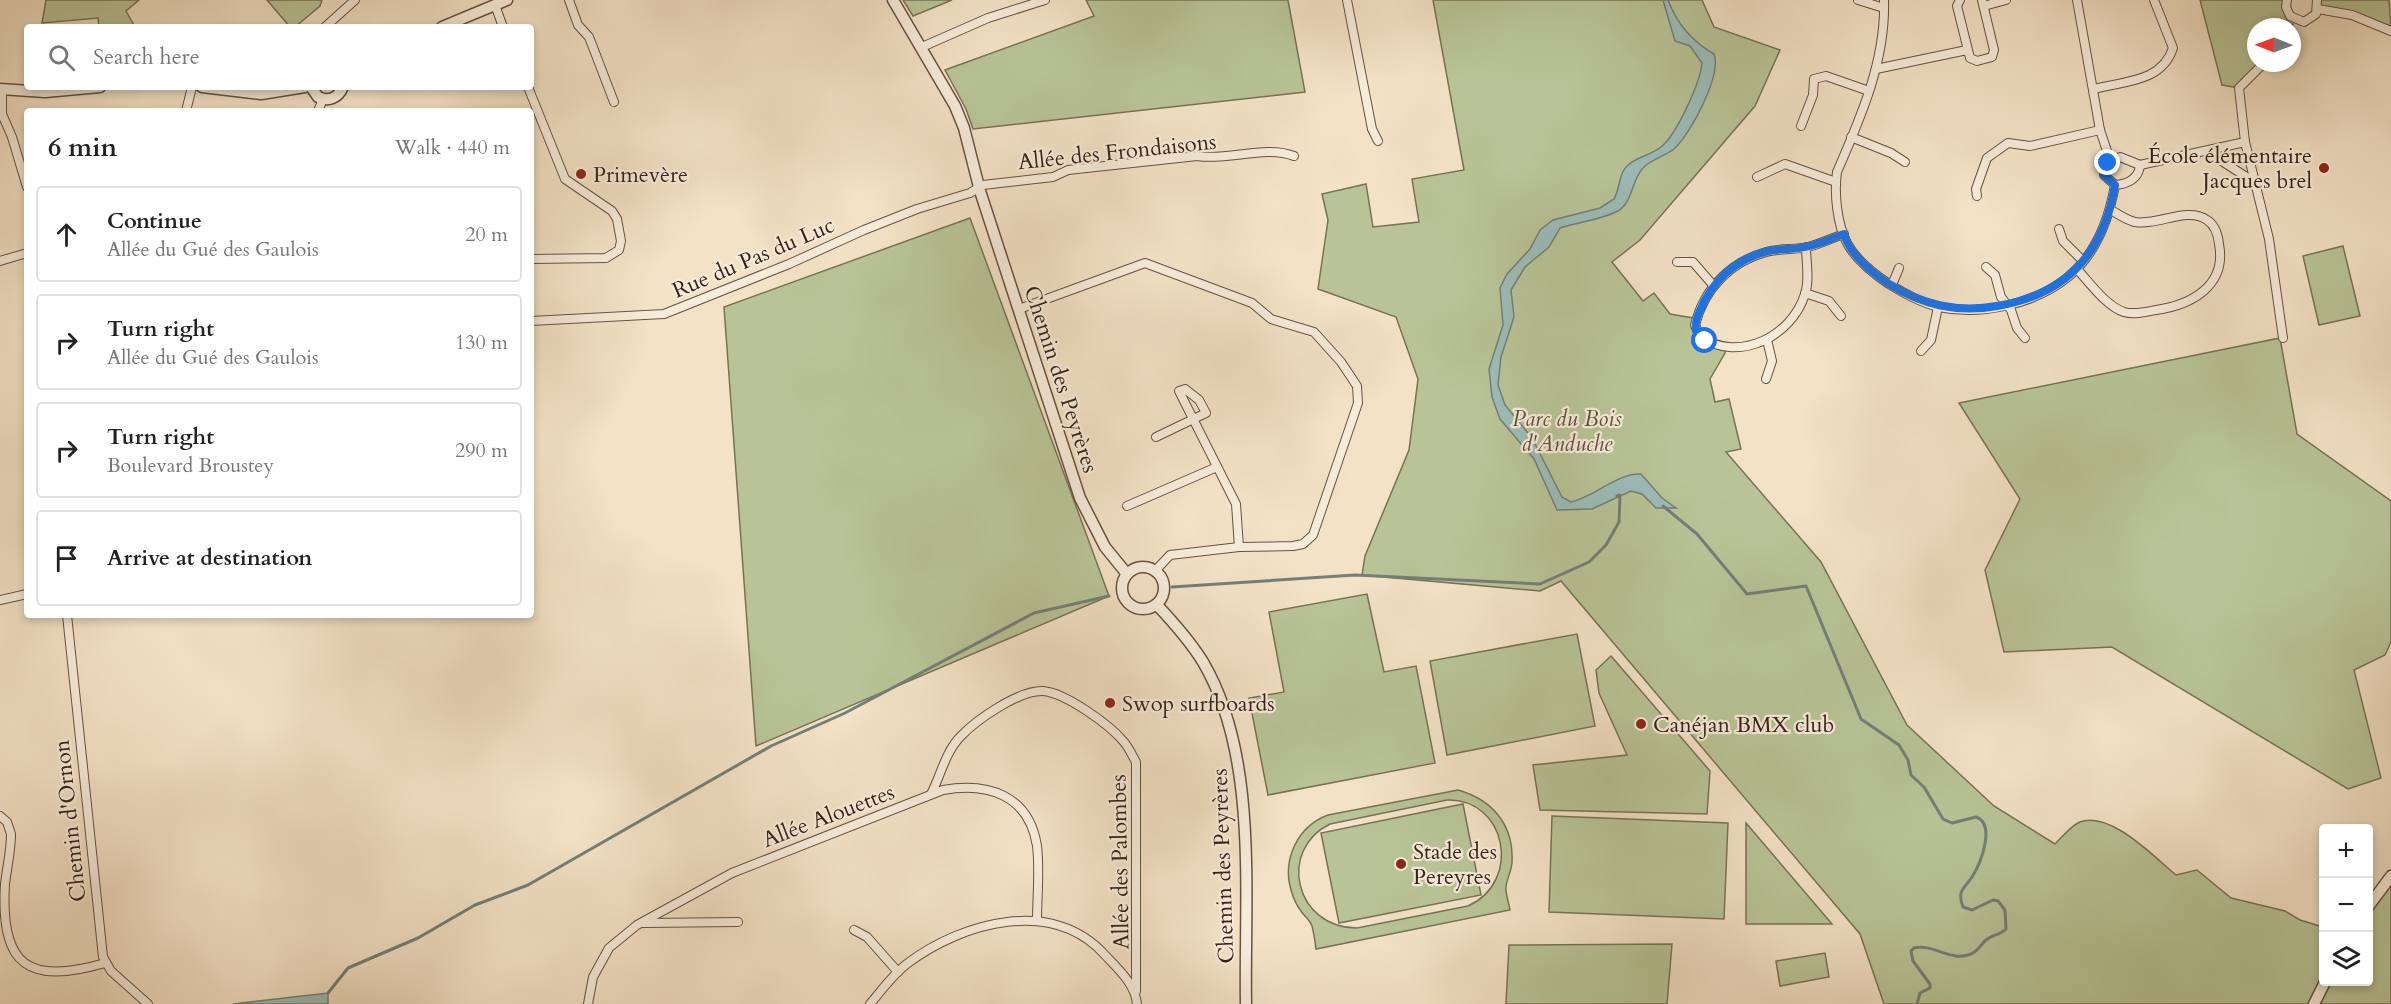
<!DOCTYPE html>
<html lang="en">
<head>
<meta charset="utf-8">
<style>
	:root { --surface:#fff; --page:#f6f6f6; --text:#222; --muted:#767676; --line:#e0e0e0 }
	body { margin:0; font-family:Cardo,serif; background:var(--page); color:var(--text) }
	.controls { position:absolute; right:18px; bottom:18px; display:grid; overflow:hidden; border-radius:6px; box-shadow:0 3px 9px #0003 }
	.controls button { width:54px; height:54px; display:grid; place-items:center; padding:0; border:0; border-bottom:2px solid var(--line); background:var(--surface); color:var(--text); font:30px sans-serif }
	.compass { position:absolute; left:2247px; top:18px; width:54px; height:54px; border-radius:50%; background:var(--surface); box-shadow:0 3px 9px #0003; rotate:271deg }
	.stop { position:absolute; width:18px; height:18px; margin:-14px; border:4px solid #1a73e8; border-radius:50%; background:#fff }
	.stop.end { background:#1a73e8; border-color:#fff; box-shadow:0 2px 6px #0008 }
	.list { margin:0; padding:0; list-style:none }
	h2 { display:flex; justify-content:space-between; align-items:center; height:78px; margin:0; padding:0 24px; font-size:26px }
	h2 small { font-size:20px; font-weight:400; color:var(--muted) }
	.list li { display:grid; grid-template-columns:39px 1fr auto; gap:18px; align-items:center; box-sizing:border-box; height:96px; margin:0 12px 12px; padding:0 12px; border:2px solid var(--line); border-radius:6px }
	.list b { display:block; font-size:22px; white-space:nowrap }
	.list p { margin:0; font-size:20px; white-space:nowrap; color:var(--muted) }
	.list em { font-size:20px; font-style:normal; color:var(--muted) }
	.icon { flex:none; width:33px; height:33px; fill:none; stroke:currentColor; stroke-width:2; stroke-linecap:round; stroke-linejoin:round }
	.map { position:relative; flex:none; width:2391px; height:1004px; overflow:hidden }
	.search { position:absolute; background:var(--surface); box-shadow:0 3px 9px #0003; left:24px; top:24px; width:510px; height:66px; display:flex; align-items:center; gap:15px; box-sizing:border-box; padding:0 21px; border-radius:6px; color:var(--muted); font-size:22px }
	.panel { position:absolute; background:var(--surface); box-shadow:0 3px 9px #0003; left:24px; top:108px; width:510px; height:510px; border-radius:6px }
	.map>svg:first-child { display:block }
	.green { fill:#b8c497; stroke:#787257; stroke-width:1.5; fill-rule:evenodd }
	.water { fill:#9cbdb9; stroke:#747f78; stroke-width:1.5 }
	.lines { fill:none; stroke-linecap:round; stroke-linejoin:round }
	.stream { stroke:#747f78; stroke-width:3 }
	.minor-casing { stroke:#675143; stroke-width:10 }
	.tertiary-casing { stroke:#675143; stroke-width:13 }
	.minor { stroke:#f7ecda; stroke-width:8 }
	.tertiary { stroke:#f7ecda; stroke-width:10 }
	.route { stroke:#1a73e8; stroke-width:8 }
	.poi-dot { fill:#8f2418; stroke:#f7ecda; stroke-width:2 }
	.labels { text-anchor:middle; stroke-width:4.5; stroke-linejoin:round; paint-order:stroke }
	.street-label { font-size:22px; fill:#382117; stroke:#f7ecda }
	.poi-label { font-size:22px; fill:#382117; stroke:#f7ecda; text-anchor:start }
	.park-label { font-size:22px; font-style:italic; fill:#5e523d; stroke:#f7ecda }
</style>
</head>
<body>
<div class="map">
<svg width="2391" height="1004" viewBox="0 0 2391 1004">
	<rect width="100%" height="100%" fill="#f3e2c6"/>
	<filter id="stains"><feTurbulence type="fractalNoise" baseFrequency=".00333" numOctaves="4"/><feColorMatrix values="0 0 0 0 .2 0 0 0 0 .09 0 0 0 0 .02 0 0 0 .5 -.17"/></filter>
	<radialGradient id="worn" r=".72"><stop offset=".6" stop-color="#630" stop-opacity="0"/><stop offset="1" stop-color="#630" stop-opacity=".3"/></radialGradient>
	<!-- green -->
	<g class="green">
		<path d="M46 0H139L126 11 135 27H99L98 18 42 23Z"/>
		<path d="M267 0H322L320 6 295 27H290Z"/>
		<path d="M903 0H952L913 16Z"/>
		<path d="M1086 0H1288L1305 92 973 129 966 109 945 70 1094 16Z"/>
		<path d="M1433 0H1702L1714 27 1780 50 1755 106 1640 240 1612 262 1643 301 1654 293 1670 314 1693 318 1696 332 1724 346 1725 353 1710 379 1715 402 1729 399 1741 449 1726 452 1821 562 1907 725 1994 806 2055 844C2062 837 2072 825 2080 822 2111 811 2154 857 2176 875L2197 870 2231 898 2285 911 2300 920 2323 927 2324 982H2368L2369 907 2391 876V1004H1884L1860 934 1561 581 1540 591 1362 575 1365 556 1409 450 1418 379 1396 317 1318 289 1328 220 1322 194 1366 184 1373 227 1419 222 1412 179 1464 170Z"/>
		<path d="M2200 0H2287L2294 20 2292 27H2256V63H2264L2239 88 2222 85Z"/>
		<path d="M2322 0H2389L2391 31 2352 15 2318 9Z"/>
		<path d="M970 218 1109 596 756 746 724 307Z"/>
		<path d="M2343 246 2360 316 2319 325 2303 256Z"/>
		<path d="M2280 338 2297 434 2391 501V642L2385 655 2354 670 2381 778 2348 789 2112 647 2004 652 1985 570 2020 499 1959 403Z"/>
		<path d="M1367 594 1384 672 1416 666 1435 763 1268 795 1249 698 1284 692 1269 612Z"/>
		<path d="M1577 634 1595 726 1447 755 1430 661Z"/>
		<path d="M1611 656 1710 771 1707 814 1540 810 1533 765 1627 755 1599 693 1596 670Z"/>
		<path d="M1458 790C1493 800 1514 825 1512 863 1511 872 1507 879 1506 886 1505 893 1509 903 1510 910L1316 949C1315 941 1314 933 1312 926 1310 920 1304 916 1301 911 1297 906 1293 897 1291 890 1282 859 1298 826 1328 815ZM1447 800C1506 798 1523 881 1468 906L1357 928C1295 928 1277 850 1330 824Z"/>
		<path d="M1463 804 1481 895 1339 923 1321 833Z"/>
		<path d="M1552 816 1728 823 1724 919 1549 912Z"/>
		<path d="M1746 823 1832 924H1746Z"/>
		<path d="M1672 944 1667 1004H1506L1509 945Z"/>
		<path d="M1825 953 1829 977 1780 986 1776 961Z"/>
	</g>
	<!-- water -->
	<g class="water">
		<path d="M1663 0H1668C1677 24 1693 42 1714 54 1722 75 1690 135 1674 149 1665 156 1650 160 1643 168 1631 181 1633 202 1618 211 1601 220 1578 222 1560 228L1549 247 1525 267 1511 290 1514 317 1501 357 1498 385 1505 405 1532 438 1562 497 1571 502C1594 497 1619 472 1641 474L1662 498 1676 508H1656L1642 494 1631 491 1592 509 1557 510 1534 459 1500 419 1492 397 1489 369 1503 325 1500 288 1507 274 1530 249 1540 230 1553 220 1600 208 1614 199C1620 189 1619 172 1628 165 1637 157 1651 155 1661 147 1677 134 1700 83 1702 63L1690 46 1675 41Z"/>
		<path d="M328 993V1004H233Z"/>
	</g>
	<g class="lines">
		<!-- stream -->
		<g class="stream">
			<path d="M1663 506 1697 534 1747 594 1806 586 1861 719 1899 745 1908 760 1911 775 1924 787 1943 819 1952 823 1976 817C1996 824 1981 863 1972 877 1969 882 1963 887 1961 893 1960 898 1961 902 1963 907L1972 910 1993 900 1998 901 2005 910 2006 929C2000 935 1992 935 1986 940 1981 944 1979 950 1973 953 1952 964 1934 943 1914 948L1911 951 1913 961 1930 984V988L1920 993 1917 1004"/>
			<path d="M1172 587 1355 575 1540 584 1589 562 1606 545 1619 522 1620 495 1617 496"/>
			<path d="M328 993 348 968 418 938 475 905 528 885 771 746 845 713 1034 613 1109 596"/>
		</g>
		<defs>
			<g id="minor">
				<path d="M569 0 578 25 589 37 614 102"/>
				<path d="M1347 0 1372 129 1378 141"/>
				<path d="M1858 0 1884 8"/>
				<path d="M1884 0C1886 60 1861 117 1837 172 1834 193 1837 224 1847 243 1856 260 1874 274 1889 284 1904 293 1921 303 1939 307 1981 316 2035 304 2068 277 2096 254 2109 219 2115 185"/>
				<path d="M1960 0 1957 6 1970 58 1977 61 1992 57 1994 50 1982 0"/>
				<path d="M2077 0 2100 130 2110 160"/>
				<path d="M2287 0 2286 7 2290 16 2304 22 2316 14 2317 0"/>
				<path d="M495 5 503 27"/>
				<path d="M1984 6 2006 0"/>
				<path d="M2318 9 2352 15 2391 31"/>
				<path d="M325 27 355 0"/>
				<path d="M922 47 988 18 1045 0"/>
				<path d="M1876 69 1967 50"/>
				<path d="M528 87 565 179 612 211 617 219 621 241 619 250 606 258 531 259"/>
				<path d="M2 89V114L12 137 27 187"/>
				<path d="M2094 89C2125 81 2162 82 2173 48L2154 0"/>
				<path d="M186 111 192 87"/>
				<path d="M318 111 323 99"/>
				<path d="M1801 126 1813 95 1814 79 1826 76 1869 91"/>
				<path d="M1851 137 1891 153 1905 162"/>
				<path d="M2245 142 2269 239 2283 338"/>
				<path d="M2206 151 2256 183"/>
				<path d="M2120 157 2140 165C2139 179 2127 184 2115 185L2104 175C2105 164 2109 160 2120 157Z"/>
				<path d="M2140 165 2245 142 2239 88 2264 63"/>
				<path d="M1757 177 1785 164 1836 182"/>
				<path d="M1977 196 1976 189 1987 158 2008 143 2030 146 2100 130"/>
				<path d="M2059 229 2063 241 2083 261"/>
				<path d="M1806 247C1806 261 1810 280 1805 294 1792 336 1740 363 1700 337L1695 325C1704 289 1730 262 1766 252 1780 248 1795 250 1808 247 1820 244 1832 238 1844 234"/>
				<path d="M0 261 27 253"/>
				<path d="M1677 262H1693L1713 285"/>
				<path d="M1986 267 1995 275 2001 297 2011 310 2017 328 2025 338"/>
				<path d="M2077 269C2089 282 2106 306 2124 312 2133 315 2146 312 2156 310 2191 305 2227 286 2219 244 2218 235 2215 225 2207 220 2187 206 2158 226 2135 222 2126 220 2118 214 2111 210"/>
				<path d="M1892 285 1899 268"/>
				<path d="M1805 293 1829 301 1841 316"/>
				<path d="M1019 309 1145 263 1252 303 1271 319 1314 332 1341 362 1357 386 1358 403 1313 535 1303 544 1293 546 1239 547 1170 555 1155 571"/>
				<path d="M531 321 664 314 789 264 864 230 917 209 970 193 983 185 1053 177 1068 170 1197 156C1229 161 1264 145 1294 156"/>
				<path d="M1921 351 1931 340 1938 307"/>
				<path d="M1766 379 1772 361 1767 340"/>
				<path d="M1156 437 1206 413 1199 400 1185 389 1179 391 1236 504 1239 547"/>
				<path d="M1127 506 1217 467"/>
				<path d="M0 600 27 594"/>
				<path d="M67 615 103 957 111 971 148 1004"/>
				<path d="M931 794C941 775 945 753 960 737 976 720 1019 690 1043 691 1066 693 1110 725 1124 742 1129 748 1132 755 1136 762V991"/>
				<path d="M0 816 7 822 11 834C11 851 7 867 5 884 0 967 29 985 105 963"/>
				<path d="M643 923 738 922"/>
				<path d="M854 930 867 937 898 972"/>
				<path d="M588 1004 593 977 609 948 637 925 732 873 943 790C988 782 1029 795 1037 846 1040 870 1037 897 1037 921"/>
				<path d="M870 1004C882 990 893 974 908 963 963 922 1053 897 1105 955 1119 970 1135 984 1137 1004"/>
			</g>
			<g id="tertiary">
				<path d="M893 0 955 106 964 128 980 191 1080 498 1105 547 1127 574"/>
				<path d="M442 27 507 0"/>
				<path d="M202 87 261 94 305 87"/>
				<path d="M311 87 318 97C329 102 338 98 343 87"/>
				<path d="M0 89 45 92 100 87"/>
				<circle cx="1143" cy="588" r="21"/>
				<path d="M1157 605C1174 623 1190 641 1203 662 1259 757 1244 897 1246 1004"/>
				<path d="M2368 907 2391 876"/>
				<path d="M2314 1004 2325 982"/>
			</g>
		</defs>
		<!-- minor casing -->
		<use href="#minor" class="minor-casing"/>
		<!-- tertiary casing -->
		<use href="#tertiary" class="tertiary-casing"/>
		<!-- minor -->
		<use href="#minor" class="minor"/>
		<!-- tertiary -->
		<use href="#tertiary" class="tertiary"/>
	</g>
	<g class="lines">
		<!-- route -->
		<path class="route" d="M1705 341C1694 334 1694 325 1699 313 1711 282 1735 259 1768 251 1781 248 1796 250 1809 246 1821 244 1832 238 1844 234 1850 255 1871 272 1889 284 1923 305 1957 313 1997 306 2066 295 2104 253 2115 185L2104 175 2108 163"/>
	</g>
	<!-- markers -->
	<g class="poi-dot">
		<circle cx="2324" cy="168" r="6"/>
		<circle cx="581" cy="174" r="6"/>
		<circle cx="1110" cy="703" r="6"/>
		<circle cx="1641" cy="724" r="6"/>
		<circle cx="1401" cy="864" r="6"/>
	</g>
	<g class="labels">
		<!-- street labels -->
		<g class="street-label">
			<text transform="translate(1117 151) rotate(-6)" y="8">Allée des Frondaisons</text>
			<text transform="translate(753 257) rotate(-23)" y="8">Rue du Pas du Luc</text>
			<text transform="translate(1062 379) rotate(72)" y="8">Chemin des Peyrères</text>
			<text transform="translate(828 815) rotate(-21)" y="8">Allée Alouettes</text>
			<text transform="translate(69 821) rotate(-96)" y="8">Chemin d'Ornon</text>
			<text transform="translate(1119 862) rotate(-91)" y="8">Allée des Palombes</text>
			<text transform="translate(1222 866) rotate(-92)" y="8">Chemin des Peyrères</text>
		</g>
		<!-- poi labels -->
		<g class="poi-label">
			<text x="2312" y="163" text-anchor="end">École élémentaire<tspan x="2312" dy="25">Jacques brel</tspan></text>
			<text x="593" y="182">Primevère</text>
			<text x="1122" y="711">Swop surfboards</text>
			<text x="1653" y="732">Canéjan BMX club</text>
			<text x="1413" y="859">Stade des<tspan x="1413" dy="25">Pereyres</tspan></text>
		</g>
		<!-- park labels -->
		<g class="park-label">
			<text x="1567" y="426">Parc du Bois<tspan x="1567" dy="25">d'Anduche</tspan></text>
		</g>
	</g>
	<rect width="100%" height="100%" filter="url(#stains)"/>
	<rect width="100%" height="100%" fill="url(#worn)"/>
</svg>
<div class="controls">
<button>+</button>
<button>−</button>
<button><svg class="icon" aria-label="layers" viewBox="0 0 24 24"><path d="M12 4l9 5-9 5-9-5zM3 14l9 5 9-5"/></svg></button>
</div>
<svg class="compass" viewBox="-18 -18 36 36"><path d="M0-13l5 13h-10z" fill="#e53935"/><path d="M0 13l5-13h-10z" fill="#767676"/></svg>
<div class="stop" style="left:1705px;top:341px"></div>
<div class="stop end" style="left:2108px;top:163px"></div>
<div class="search"><svg class="icon" aria-label="search" viewBox="0 0 24 24"><circle cx="10" cy="10" r="6"/><path d="M15 15l6 6"/></svg>Search here</div>
<section class="panel">
<h2>6 min<small>Walk · 440 m</small></h2>
<ul class="list">
<li><svg class="icon" aria-label="ahead" viewBox="0 0 24 24"><path d="M12 20V5M6 11l6-6 6 6"/></svg><div><b>Continue</b><p>Allée du Gué des Gaulois</p></div><em>20 m</em></li>
<li><svg class="icon" aria-label="right" viewBox="0 0 24 24"><path d="M7 20v-9h11M14 6l5 5-5 5"/></svg><div><b>Turn right</b><p>Allée du Gué des Gaulois</p></div><em>130 m</em></li>
<li><svg class="icon" aria-label="right" viewBox="0 0 24 24"><path d="M7 20v-9h11M14 6l5 5-5 5"/></svg><div><b>Turn right</b><p>Boulevard Broustey</p></div><em>290 m</em></li>
<li><svg class="icon" aria-label="arrive" viewBox="0 0 24 24"><path d="M6 21V4h12l-3 4 3 4H6"/></svg><div><b>Arrive at destination</b></div></li>
</ul>
</section>
</div>
</body>
</html>
